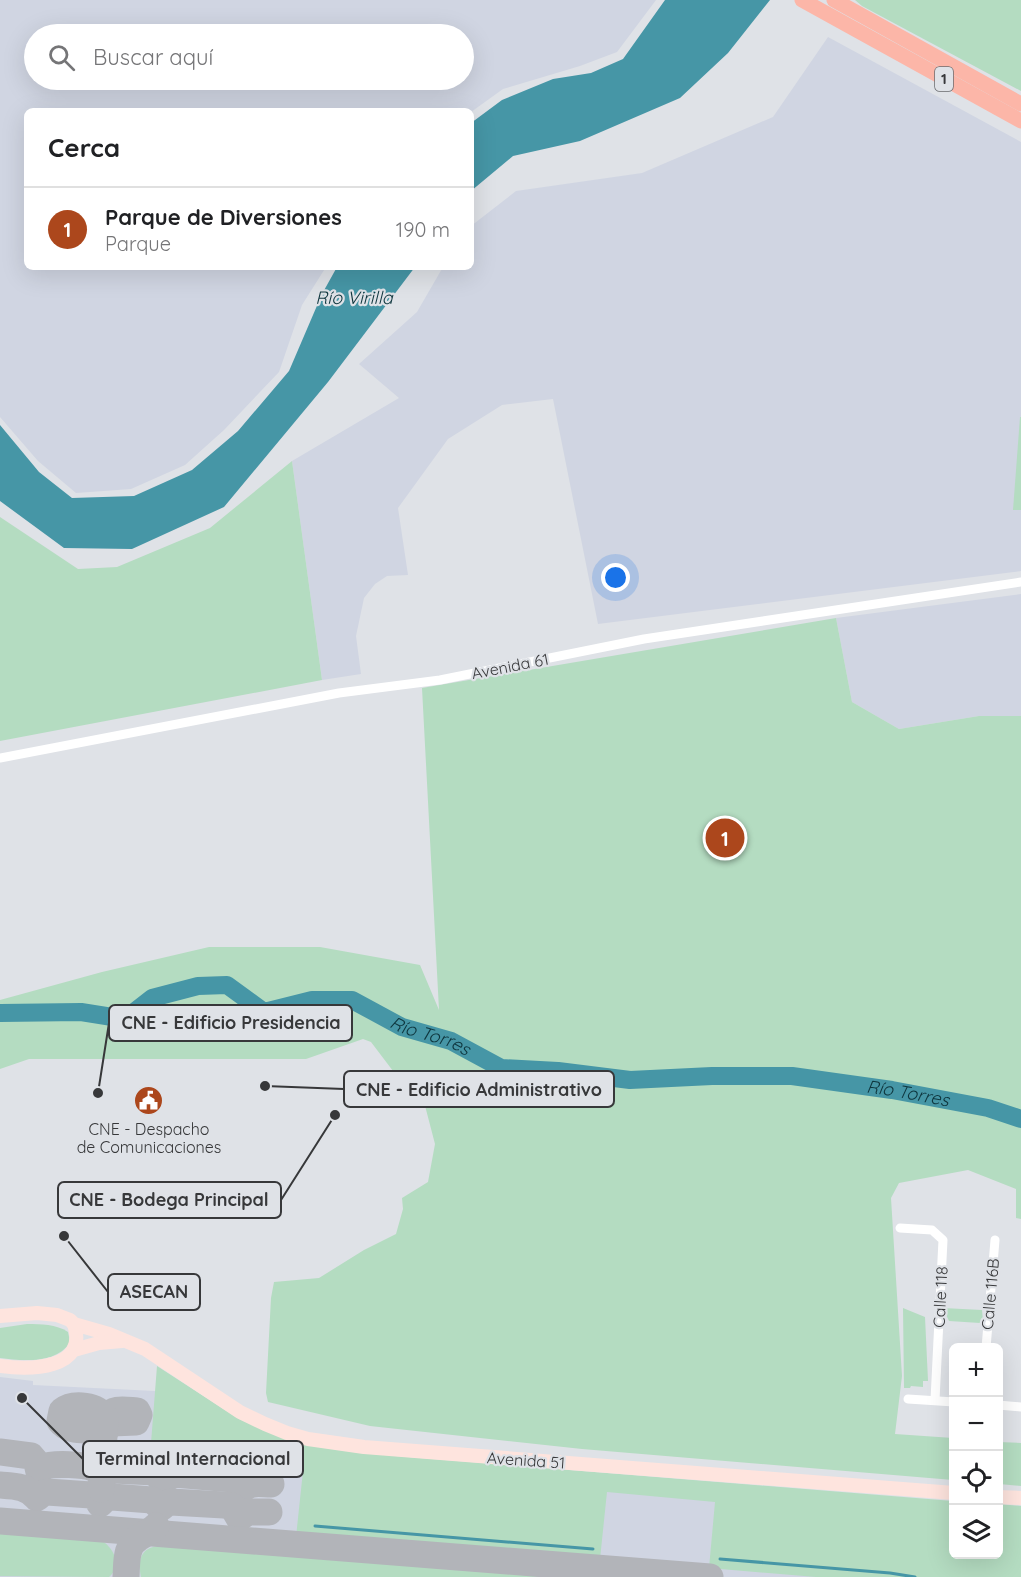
<!DOCTYPE html>
<html lang="es">
<head>
<meta charset="utf-8">
<style>
	:root { --surface:#fff; --page:#f6f6f6; --text:#202124; --muted:#757577; --line:#e0e0e0; --accent:#ac471c }
	body { margin:0; font-family:Quicksand,sans-serif; background:var(--page); color:var(--text) }
	.controls { position:absolute; right:18px; bottom:18px; display:grid; overflow:hidden; border-radius:9px; box-shadow:0 6px 24px #0002 }
	.controls button { width:54px; height:54px; display:grid; place-items:center; padding:0; border:0; border-bottom:2px solid var(--line); background:var(--surface); color:var(--text); font:30px sans-serif }
	.you { position:absolute; left:616px; top:578px; width:21px; height:21px; margin:-15px; border:4px solid #fff; border-radius:50%; background:#1a73e8; box-shadow:0 0 0 9px #1a73e833 }
	.badge { display:grid; place-items:center; width:39px; height:39px; border-radius:50%; background:var(--accent); color:#fff; font-size:20px; font-weight:700 }
	.pin { position:absolute; translate:-50% -50%; border:3px solid #fff; box-shadow:0 2px 6px #0006 }
	.list { margin:0; padding:0; list-style:none }
	h2 { display:flex; justify-content:space-between; align-items:center; height:78px; margin:0; padding:0 24px; font-size:26px }
	h2 small { font-size:20px; font-weight:400; color:var(--muted) }
	.list li { display:grid; grid-template-columns:39px 1fr auto; gap:18px; align-items:center; box-sizing:border-box; height:84px; padding:0 24px; border-top:2px solid var(--line) }
	.list b { display:block; font-size:22px; white-space:nowrap }
	.list p { margin:0; font-size:20px; white-space:nowrap; color:var(--muted) }
	.list em { font-size:20px; font-style:normal; color:var(--muted) }
	.icon { flex:none; width:33px; height:33px; fill:none; stroke:currentColor; stroke-width:2; stroke-linecap:round; stroke-linejoin:round }
	.map { position:relative; flex:none; width:1021px; height:1577px; overflow:hidden }
	.search { position:absolute; background:var(--surface); box-shadow:0 6px 24px #0002; left:24px; top:24px; width:450px; height:66px; display:flex; align-items:center; gap:15px; box-sizing:border-box; padding:0 21px; border-radius:33px; color:var(--muted); font-size:22px }
	.panel { position:absolute; background:var(--surface); box-shadow:0 6px 24px #0002; left:24px; top:108px; width:450px; height:162px; border-radius:9px }
	.map>svg:first-child { display:block }
	.built { fill:#d0d5e2; fill-rule:evenodd }
	.green { fill:#b4dcc1 }
	.water { fill:#4696a6 }
	.lines { fill:none; stroke-linecap:round; stroke-linejoin:round }
	.stream { stroke:#4696a6; stroke-width:3 }
	.river { stroke:#4696a6; stroke-width:18 }
	.taxiway { stroke:#b2b4b9; stroke-width:27 }
	.minor { stroke:#fff; stroke-width:9 }
	.secondary { stroke:#fee4de; stroke-width:14 }
	.trunk { stroke:#fcb6a8; stroke-width:15 }
	.labels { text-anchor:middle; stroke-width:4.5; stroke-linejoin:round; paint-order:stroke }
	.shield { fill:#dfe2e7; stroke:#696b6e; stroke-width:1.5 }
	.shield-label { font-size:15px; font-weight:bold; fill:#37383a }
	.street-label { font-size:16px; fill:#37383a; stroke:#dfe2e7 }
	.poi-label { font-size:16px; fill:#37383a; stroke:#dfe2e7 }
	.water-label { font-size:18px; font-style:italic; fill:#0e353d; stroke:#dfe2e7 }
	.leader { fill:none; stroke:#37383a; stroke-width:2 }
	.callout-dot { fill:#37383a; stroke:#dfe2e7; stroke-width:2 }
	.callout { fill:#dfe2e7; stroke:#37383a; stroke-width:2 }
	.callout-label { font-size:18px; text-anchor:middle; font-weight:bold; fill:#37383a }
</style>
</head>
<body>
<div class="map">
<svg width="1021" height="1577" viewBox="0 0 1021 1577">
	<rect width="100%" height="100%" fill="#dfe2e7"/>
	<!-- built -->
	<g class="built">
		<path d="M0 0H656L617 52 580 66 503 89 471 112 27 111V267H326L302 305 279 372 224 430 185 465 131 489 76 493 38 461 0 417ZM34 34H464V80H34Z"/>
		<path d="M828 37 1021 142V571L598 624 553 399 502 405 448 439 398 508 408 575 387 576 375 584 364 598 356 636 361 674 322 680 292 461 399 398 359 364 417 312 443 267H471V226L516 191 642 173 773 117Z"/>
		<path d="M1021 594V716H979L899 729 852 702 836 618Z"/>
		<path d="M0 1377 33 1381V1385L155 1391 169 1394 245 1439 648 1485 954 1554H998L1021 1577H0Z"/>
	</g>
	<!-- green -->
	<g class="green">
		<path d="M855 0H1021V91L862 6Z"/>
		<path d="M1020 417H1021V510H1013Z"/>
		<path d="M292 461 322 680 0 741V517L78 569 117 567 210 528Z"/>
		<path d="M836 618 852 702 899 729 979 716H1021V1219L1016 1218V1189L968 1170 899 1183 891 1198 902 1376 895 1434 953 1438V1480L582 1449 370 1426 268 1402 266 1393 271 1298 274 1282 319 1278 364 1250 396 1234 403 1209 402 1198 428 1182 435 1144 423 1098V1094L393 1071 371 1042 363 1039 306 1059H29L0 1069V1000L102 972 209 947H320L420 965 439 1010 422 688Z"/>
		<path d="M903 1308 925 1317 928 1381H923V1387L911 1386 910 1388H904Z"/>
		<path d="M943 1308 982 1310 983 1321 980 1323 949 1321Z"/>
		<path d="M27 1324C41 1324 56 1324 68 1332L70 1342C57 1364 23 1361 0 1358V1328Z"/>
		<path d="M157 1366 239 1419 283 1438 395 1456 953 1501 954 1554H998L999 1504 1021 1506V1577H816L709 1568 715 1502 607 1492 600 1559 296 1537 303 1471 265 1468 204 1447 151 1443Z"/>
		<path d="M998 1442 1021 1443V1486L999 1484Z"/>
		<path d="M0 1533 100 1540C113 1546 123 1565 109 1577L0 1576Z"/>
		<path d="M164 1542 559 1573 567 1574 570 1577H141C137 1558 142 1545 164 1546Z"/>
	</g>
	<!-- water -->
	<g class="water">
		<path d="M665 0H770L728 53 680 98 580 141 513 156 471 191V123L502 100 553 79 591 73 623 59Z"/>
		<path d="M337 267H415L328 382 224 507 132 549 64 548 0 501V425L39 472 72 498 134 496 192 470 238 431 289 371 322 294Z"/>
	</g>
	<g class="lines">
		<!-- stream -->
		<g class="stream">
			<path d="M315 1526 593 1549"/>
			<path d="M720 1559 890 1573 915 1577"/>
		</g>
		<!-- river -->
		<path class="river" id="s1" d="M0 1013 81 1012 125 1019 152 998 198 986 227 985 264 1012 312 1000H352L402 1027 451 1041 501 1068 558 1071 630 1080 712 1076H792L892 1090 988 1108 1021 1119"/>
		<!-- taxiway -->
		<g class="taxiway">
			<path d="M104 1432 112 1423 136 1422 139 1415 137 1411C124 1410 114 1407 105 1418"/>
			<path d="M0 1452 31 1456 37 1463 39 1472 43 1467C52 1463 86 1464 95 1469 99 1471 99 1473 102 1476L113 1470 155 1472 162 1481 174 1474 233 1479 237 1481 241 1491C249 1481 259 1484 271 1484"/>
			<path d="M0 1485C15 1486 27 1486 37 1498L43 1493 47 1492 91 1495 97 1499 100 1504 106 1498 112 1497 152 1500 161 1508 167 1503 171 1502 224 1505 232 1506 239 1518 248 1512H269"/>
			<path d="M101 1489 105 1418C99 1405 73 1402 62 1411L60 1421C72 1436 92 1424 103 1438"/>
			<path d="M0 1521 710 1577"/>
			<path d="M126 1577C127 1562 125 1545 140 1537 146 1533 151 1531 156 1526"/>
		</g>
		<!-- minor -->
		<g class="minor">
			<path d="M0 758 339 693 440 680 644 639 1021 582"/>
			<path d="M900 1228 932 1230 943 1240 935 1400"/>
			<path d="M986 1348 995 1240"/>
			<path d="M908 1399 954 1402"/>
			<path d="M998 1405 1021 1407"/>
		</g>
		<!-- secondary -->
		<g class="secondary">
			<path d="M0 1316 37 1313 57 1315 70 1320 74 1324 109 1334 145 1349 240 1412 265 1424 287 1433 308 1439 364 1447 954 1493"/>
			<path d="M74 1350 99 1343 122 1341"/>
			<path d="M0 1366C29 1370 89 1370 74 1324"/>
			<path d="M998 1497 1021 1498"/>
		</g>
		<!-- trunk -->
		<g class="trunk">
			<path d="M802 0 1021 121"/>
			<path d="M834 0 1021 104"/>
		</g>
	</g>
	<!-- icons -->
	<defs>
		<symbol id="civic-disc" viewBox="-11 -11 22 22"><circle r="9.5" fill="#ac471c" stroke="#dfe2e7"/><path d="M-.6-6.5H3V-4.5H.6V-3L4-1V1h2V6H-6V1h2V-1L-.6-3ZM-1.2 2.5V6h2.4V2.5Z" fill="#fff"/></symbol>
	</defs>
	<g fill-rule="evenodd">
		<use href="#civic-disc" x="132" y="1084" width="33" height="33"/>
	</g>
	<g class="labels">
		<!-- shield labels -->
		<rect class="shield" x="935" y="67" width="18" height="24" rx="4.5"/>
		<g class="shield-label">
			<text x="944" y="84">1</text>
		</g>
		<!-- street labels -->
		<g class="street-label">
			<text transform="translate(510 666) rotate(-11)" y="6">Avenida 61</text>
			<text transform="translate(990 1294) rotate(-85)" y="6">Calle 116B</text>
			<text transform="translate(940 1297) rotate(-87)" y="6">Calle 118</text>
			<text transform="translate(526 1460) rotate(4)" y="6">Avenida 51</text>
		</g>
		<!-- poi labels -->
		<g class="poi-label">
			<text x="149" y="1135">CNE - Despacho<tspan x="149" dy="18">de Comunicaciones</tspan></text>
		</g>
		<!-- water labels -->
		<g class="water-label">
			<text x="354" y="304">Río Virilla</text>
			<text dy="6" stroke="none"><textPath href="#s1" startOffset="458">Río Torres</textPath></text>
			<text dy="6" stroke="none"><textPath href="#s1" startOffset="945">Río Torres</textPath></text>
		</g>
	</g>
	<!-- callouts -->
	<path class="leader" d="M98 1093L109 1023M265 1086L344 1089M335 1115L281 1200M64 1236L108 1292M22 1398L83 1459"/>
	<g class="callout-dot">
		<circle cx="98" cy="1093" r="6"/>
		<circle cx="265" cy="1086" r="6"/>
		<circle cx="335" cy="1115" r="6"/>
		<circle cx="64" cy="1236" r="6"/>
		<circle cx="22" cy="1398" r="6"/>
	</g>
	<g class="callout">
		<rect x="109" y="1005" width="243" height="36" rx="6"/>
		<rect x="344" y="1071" width="270" height="36" rx="6"/>
		<rect x="58" y="1182" width="223" height="36" rx="6"/>
		<rect x="108" y="1274" width="92" height="36" rx="6"/>
		<rect x="83" y="1441" width="220" height="36" rx="6"/>
	</g>
	<g class="callout-label">
		<text x="231" y="1029">CNE - Edificio Presidencia</text>
		<text x="479" y="1096">CNE - Edificio Administrativo</text>
		<text x="169" y="1206">CNE - Bodega Principal</text>
		<text x="154" y="1298">ASECAN</text>
		<text x="193" y="1465">Terminal Internacional</text>
	</g>
</svg>
<div class="controls">
<button>+</button>
<button>−</button>
<button><svg class="icon" aria-label="locate" viewBox="0 0 24 24"><circle cx="12" cy="12" r="6"/><path d="M12 2v4M12 18v4M2 12h4M18 12h4"/></svg></button>
<button><svg class="icon" aria-label="layers" viewBox="0 0 24 24"><path d="M12 4l9 5-9 5-9-5zM3 14l9 5 9-5"/></svg></button>
</div>
<div class="you"></div>
<div class="pin badge" style="left:725px;top:838px">1</div>
<div class="search"><svg class="icon" aria-label="search" viewBox="0 0 24 24"><circle cx="10" cy="10" r="6"/><path d="M15 15l6 6"/></svg>Buscar aquí</div>
<section class="panel">
<h2>Cerca<small></small></h2>
<ul class="list">
<li><span class="badge">1</span><div><b>Parque de Diversiones</b><p>Parque</p></div><em>190 m</em></li>
</ul>
</section>
</div>
</body>
</html>
